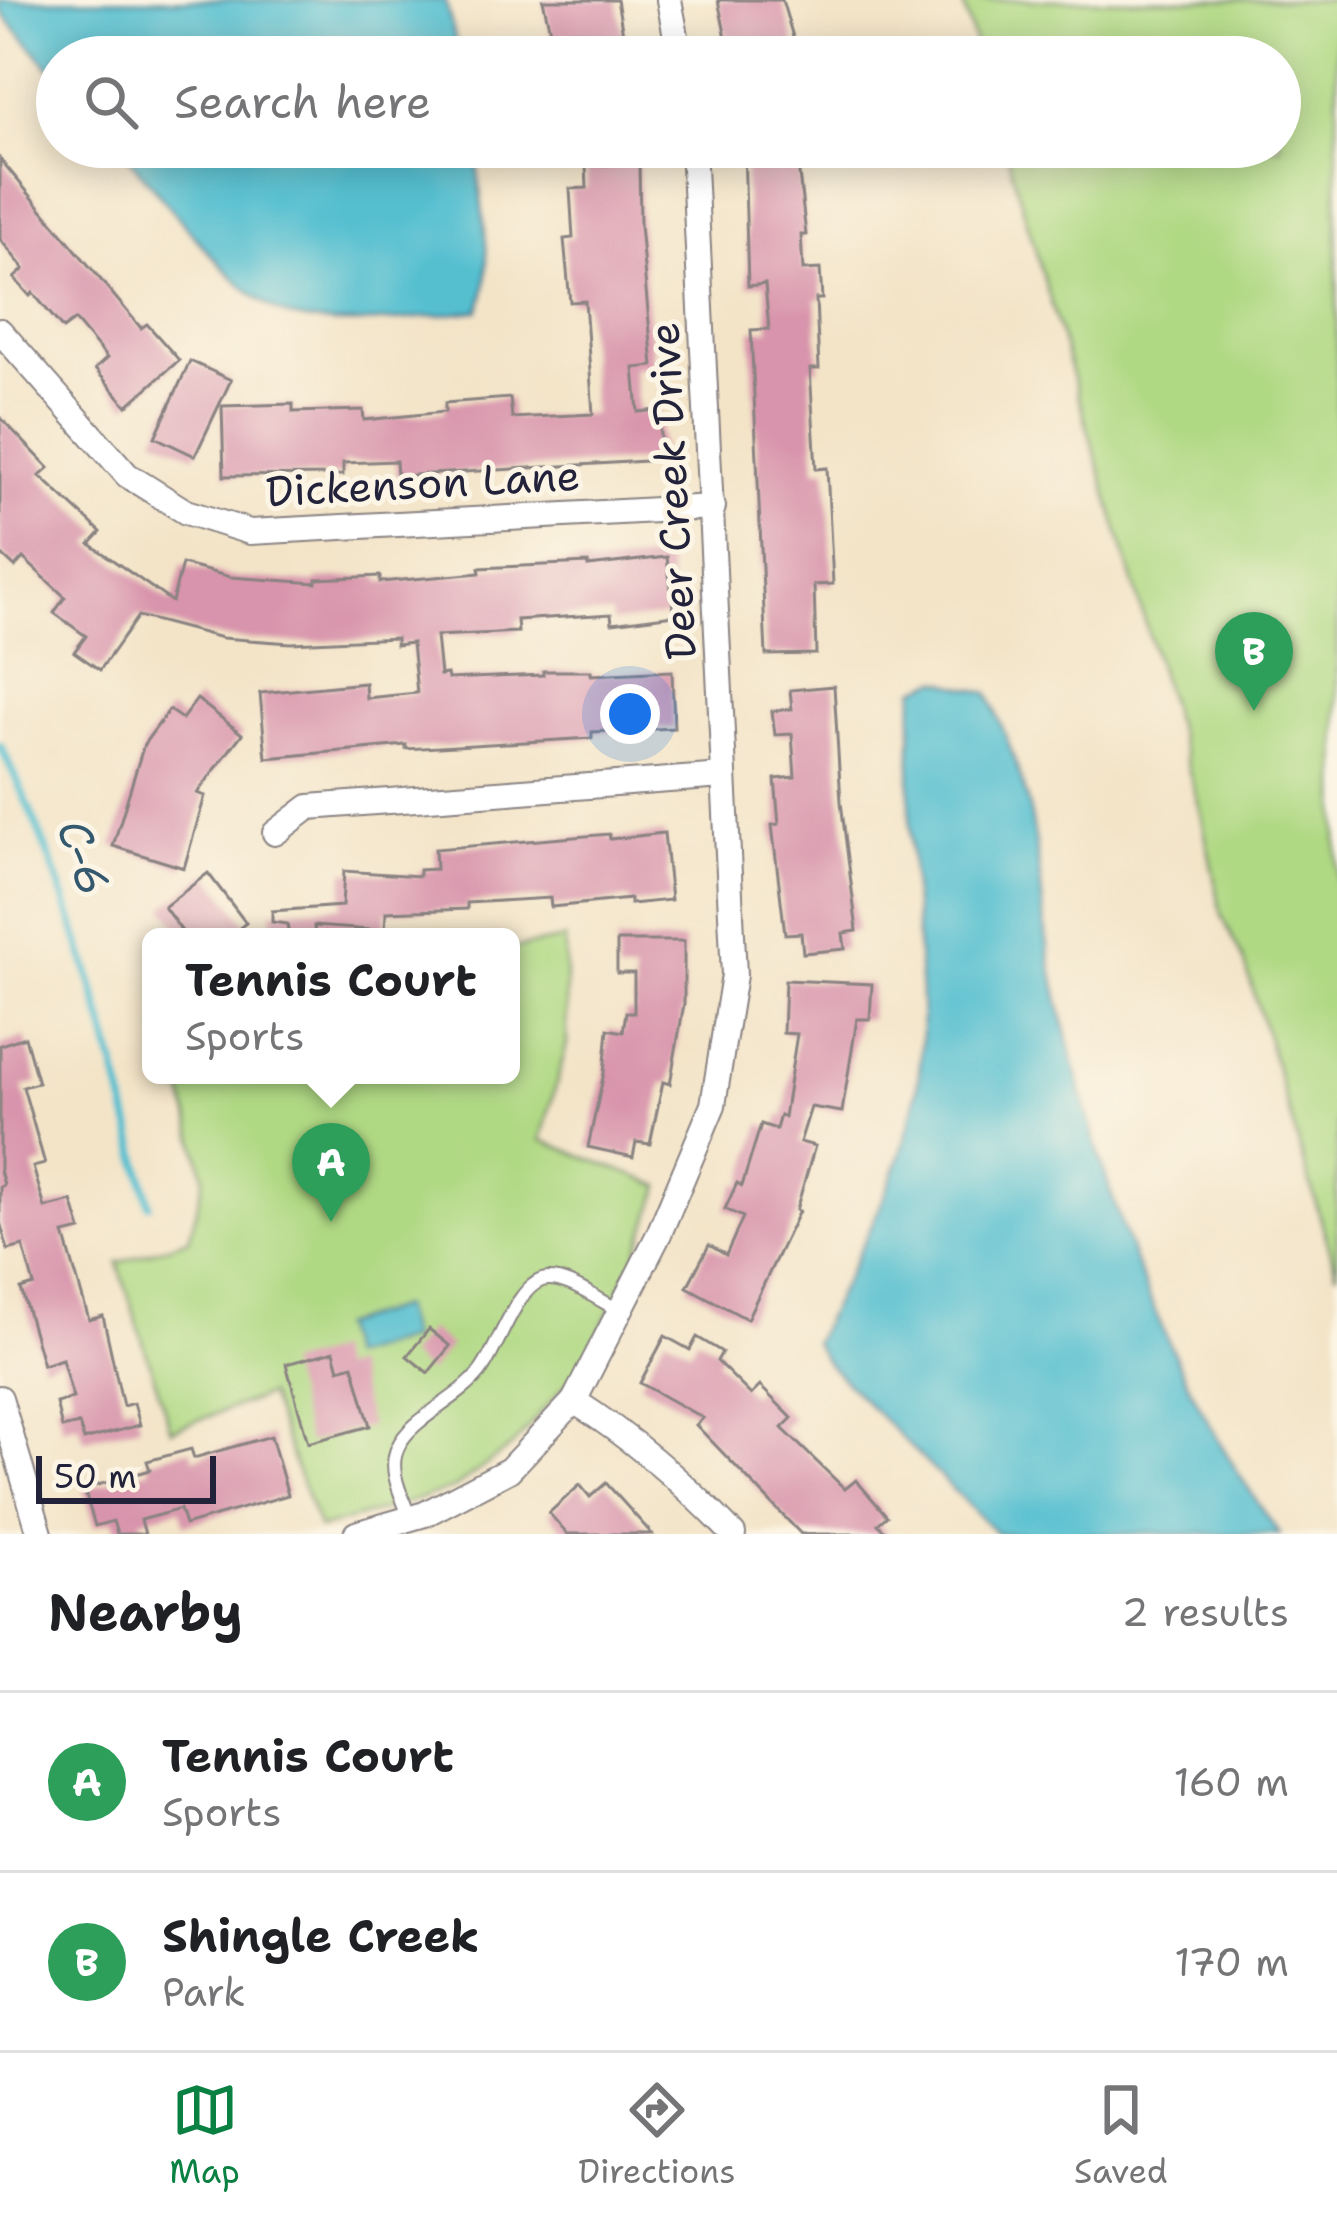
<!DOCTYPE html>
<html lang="en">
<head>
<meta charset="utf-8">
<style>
	:root { --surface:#fff; --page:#f2f2f2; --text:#202124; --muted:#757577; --line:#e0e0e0; --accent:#0b8043 }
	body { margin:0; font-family:"Shantell Sans",sans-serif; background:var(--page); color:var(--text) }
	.scale { position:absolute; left:36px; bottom:30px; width:180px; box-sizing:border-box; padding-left:12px; border:6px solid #22223b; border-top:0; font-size:33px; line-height:42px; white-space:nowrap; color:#22223b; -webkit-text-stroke:9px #fcf5e5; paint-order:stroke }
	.you { position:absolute; left:630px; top:714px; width:42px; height:42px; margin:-30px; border:9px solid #fff; border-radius:50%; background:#1a73e8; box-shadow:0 0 0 18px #1a73e833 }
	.badge { display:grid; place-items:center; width:78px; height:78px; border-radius:50%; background:var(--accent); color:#fff; font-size:39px; font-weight:700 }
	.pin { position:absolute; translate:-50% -99px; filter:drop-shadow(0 3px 6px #0008) }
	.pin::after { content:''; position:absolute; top:63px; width:42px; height:36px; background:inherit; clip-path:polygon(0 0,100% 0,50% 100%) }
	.popup { position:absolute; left:142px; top:928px; width:378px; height:156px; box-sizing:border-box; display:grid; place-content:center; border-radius:18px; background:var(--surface); filter:drop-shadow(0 3px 9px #0005); font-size:39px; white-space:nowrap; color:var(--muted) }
	.popup b { font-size:45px; color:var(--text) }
	.popup::after { content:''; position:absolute; left:50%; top:100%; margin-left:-24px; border:24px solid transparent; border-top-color:var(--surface) }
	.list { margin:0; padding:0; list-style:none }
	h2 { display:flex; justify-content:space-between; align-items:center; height:156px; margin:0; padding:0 48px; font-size:51px }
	h2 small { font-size:39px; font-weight:400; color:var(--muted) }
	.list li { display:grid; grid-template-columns:78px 1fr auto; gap:36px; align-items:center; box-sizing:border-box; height:180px; padding:0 48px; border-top:3px solid var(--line) }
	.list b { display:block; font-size:45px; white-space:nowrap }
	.list p { margin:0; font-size:39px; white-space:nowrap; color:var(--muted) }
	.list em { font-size:39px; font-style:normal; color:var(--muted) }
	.icon { flex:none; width:66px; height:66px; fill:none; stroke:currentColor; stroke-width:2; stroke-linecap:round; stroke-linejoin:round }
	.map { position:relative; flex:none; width:1337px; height:1534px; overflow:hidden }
	.search { position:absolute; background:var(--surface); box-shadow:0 6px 30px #0003; left:36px; right:36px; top:36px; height:132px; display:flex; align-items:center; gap:30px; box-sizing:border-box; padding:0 42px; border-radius:66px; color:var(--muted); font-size:45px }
	.sheet { height:516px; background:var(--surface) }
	nav { display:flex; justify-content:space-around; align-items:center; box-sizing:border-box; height:168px; border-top:3px solid var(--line); background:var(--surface); font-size:33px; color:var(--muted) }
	nav a { display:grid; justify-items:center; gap:6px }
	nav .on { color:var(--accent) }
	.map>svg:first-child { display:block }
	.green { fill:#b0d984; stroke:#697e60; stroke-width:3 }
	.water { fill:#54bfd0; stroke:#3b7086; stroke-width:3 }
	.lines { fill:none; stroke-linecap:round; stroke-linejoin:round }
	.stream { stroke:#54bfd0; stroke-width:8 }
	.building { fill:#d894ac }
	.lane-casing { stroke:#8a8382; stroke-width:16 }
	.street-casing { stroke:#8a8382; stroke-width:28 }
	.lane { stroke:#fff; stroke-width:12 }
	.street { stroke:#fff; stroke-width:24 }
	.labels { text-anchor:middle; stroke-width:10; stroke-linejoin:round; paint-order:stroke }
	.street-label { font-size:42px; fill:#22223b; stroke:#fcf5e5 }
	.water-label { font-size:45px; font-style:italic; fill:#34596f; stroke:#fcf5e5 }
</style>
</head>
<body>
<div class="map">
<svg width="1337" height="1534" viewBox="0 0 1337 1534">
	<rect width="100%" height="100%" fill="#fcf5e5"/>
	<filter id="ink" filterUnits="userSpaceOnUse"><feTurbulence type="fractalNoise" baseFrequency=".00833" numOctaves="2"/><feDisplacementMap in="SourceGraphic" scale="24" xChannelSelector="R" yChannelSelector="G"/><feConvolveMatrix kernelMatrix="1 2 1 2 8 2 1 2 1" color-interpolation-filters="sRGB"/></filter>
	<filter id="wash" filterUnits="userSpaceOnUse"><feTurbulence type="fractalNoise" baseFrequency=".004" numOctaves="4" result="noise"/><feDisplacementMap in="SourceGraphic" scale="48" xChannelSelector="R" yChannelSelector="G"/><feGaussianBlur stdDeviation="2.7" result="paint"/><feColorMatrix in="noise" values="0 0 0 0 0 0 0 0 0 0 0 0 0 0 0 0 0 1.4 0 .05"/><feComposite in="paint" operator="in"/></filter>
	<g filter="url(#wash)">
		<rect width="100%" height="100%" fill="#f3e4c8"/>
		<!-- green -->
		<g class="green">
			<path d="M962 0H1337V1274L1245 963 1222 916 1200 809 1005 147H1280V57H979Z"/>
			<path d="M565 939 567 1044 541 1140 661 1186 633 1264 583 1364 512 1446 453 1489 319 1529 268 1395 171 1430 118 1263 189 1239 204 1177 179 1075H511V949Z"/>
		</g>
		<!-- water -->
		<g class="water">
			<path d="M0 0H445L460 57H57V76L0 11Z"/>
			<path d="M120 147H477C476 196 499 269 478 311 419 316 350 332 291 317 240 303 157 190 120 147Z"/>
			<path d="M937 680 988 693C1007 738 1026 784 1034 832 1042 878 1042 924 1052 969 1094 1167 1158 1370 1280 1534H997L826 1362 814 1343C853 1259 906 1174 918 1081 927 1017 917 954 913 890 909 823 908 756 915 689Z"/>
			<path d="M401 1307 410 1339 348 1357 339 1326Z"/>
		</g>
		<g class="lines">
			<!-- stream -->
			<path class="stream" d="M0 745C73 891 112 1046 149 1204"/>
		</g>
		<g id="blocks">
			<!-- building -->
			<g class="building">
				<path d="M543 0H617L627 57H556Z"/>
				<path d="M718 0H782L799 57H730Z"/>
				<path d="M744 147H796L806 235H801L803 270 820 269 822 299H816L819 369H810L816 469 827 468 833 584 814 585 816 654 766 655 751 330 769 329 765 284 748 286Z"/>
				<path d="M0 159 141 328 147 324 179 360 127 406 95 369 107 358 75 320 63 329 33 293 30 296 14 278 24 269 0 239Z"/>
				<path d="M639 163 640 225 653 366 634 368 638 412 658 410 662 460 397 476 396 461 343 463V475L224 476 222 406 293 404V412L363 410 364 420 445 412V403L510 398 512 418 593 414 585 301 570 302 564 239 573 238 570 189 587 188 586 166Z"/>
				<path d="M190 361 231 380 195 456 155 437Z"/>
				<path d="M0 417 49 468 40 476 101 532 90 544 172 602 182 564 230 577 316 583V579L380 576V582L480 573 479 568 588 563V566L667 557 674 615 612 623 611 614 517 620 518 632 436 636 440 675 447 674 448 679 543 675V671H591V675L672 671 674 728 592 732V738L406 749V745L266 758 260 693 365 683 366 698 417 693 412 643 396 645V638L291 643 222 638 138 616 100 670 74 652 86 636 54 613 65 597 23 558 15 567 0 553Z"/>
				<path d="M834 686 841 802 857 931 843 933 845 949 803 953 801 933 785 934 772 825 779 824 775 779 795 777 792 734 775 735 772 711 792 709 790 690Z"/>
				<path d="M197 699 242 734 197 793 205 796 184 868 113 846 144 744 169 710 182 719Z"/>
				<path d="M664 833 671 900 630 904V899L551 907 550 898 467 903V909L386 912 385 931 314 926 315 937H289L287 924 272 922V911L342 906 344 871 419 876V870L436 869 435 849 609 834 610 839Z"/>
				<path d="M208 873 246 923 228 937H186L164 907Z"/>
				<path d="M617 941H684V1004L670 1084 663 1082 650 1144 636 1142 633 1157 588 1147 604 1073 608 1029 623 1032 626 1012 634 1013V973H617Z"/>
				<path d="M785 980 872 984 870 1019H857L842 1112 811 1107 800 1142 815 1146 796 1210 799 1211 747 1319 687 1287 709 1245 726 1255 743 1217 725 1209 737 1183 742 1186 761 1124 776 1129 780 1115 784 1117 797 1034 783 1033Z"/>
				<path d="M25 1037 38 1083 23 1087 45 1164 33 1167 45 1208 72 1201 81 1230 64 1234 89 1320 103 1316 123 1406 134 1403 140 1425 84 1440 79 1424 62 1428 56 1403 73 1398 62 1359 43 1365 21 1289 34 1285 23 1246 8 1250 0 1222V1187L4 1185 0 1170V1045Z"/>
				<path d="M429 1329 450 1346 428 1373 407 1356Z"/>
				<path d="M665 1336 690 1350 697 1337 722 1352 717 1361 751 1395 760 1386 792 1418 782 1428 845 1489 856 1480 887 1516 878 1524 888 1534H801L696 1425 703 1418 640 1383Z"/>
				<path d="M334 1351 339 1369 353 1365 370 1426 308 1443 286 1364Z"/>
				<path d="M271 1436 288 1495 185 1525 180 1509 141 1520 145 1534H117L113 1521 95 1526 84 1489 150 1470 147 1461 191 1449 194 1458Z"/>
				<path d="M606 1483 652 1534H567L549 1513 580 1485 590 1497Z"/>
			</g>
		</g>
	</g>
	<g filter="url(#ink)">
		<use href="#blocks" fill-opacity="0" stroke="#8a8382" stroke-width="3"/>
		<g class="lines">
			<defs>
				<path id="lane" d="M410 1518C402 1496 387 1470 398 1447 410 1419 458 1400 480 1372 498 1349 515 1289 542 1280 563 1273 599 1301 619 1310"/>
				<g id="street">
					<path d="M669 0 680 57"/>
					<path d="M0 331 127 475 186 512 250 532 713 507"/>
					<path d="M275 833 309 807 723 776"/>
					<path d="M0 1398 40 1534"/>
					<path d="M574 1401C634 1439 684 1483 733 1534"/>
					<path d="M356 1534 425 1514 509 1470 574 1401 658 1236 713 1105 734 975 693 147"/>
				</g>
			</defs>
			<!-- lane casing -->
			<use href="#lane" class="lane-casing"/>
			<!-- street casing -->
			<use href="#street" class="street-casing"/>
			<!-- lane -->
			<use href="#lane" class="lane"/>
			<!-- street -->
			<use href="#street" class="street"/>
		</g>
	</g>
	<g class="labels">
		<!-- street labels -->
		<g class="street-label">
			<text transform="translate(423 483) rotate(-3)" y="15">Dickenson Lane</text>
			<text transform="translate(672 491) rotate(-93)" y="15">Deer Creek Drive</text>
		</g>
		<!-- water labels -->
		<g class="water-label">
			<text transform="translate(84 857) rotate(71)" y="16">C-6</text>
		</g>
	</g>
</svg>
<div class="scale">50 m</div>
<div class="you"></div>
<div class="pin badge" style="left:331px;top:1222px;background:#2e9e5b">A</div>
<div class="popup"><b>Tennis Court</b>Sports</div>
<div class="pin badge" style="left:1254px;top:711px;background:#2e9e5b">B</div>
<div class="search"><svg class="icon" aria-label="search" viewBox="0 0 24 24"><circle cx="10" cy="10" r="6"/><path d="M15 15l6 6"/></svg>Search here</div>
</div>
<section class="sheet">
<h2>Nearby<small>2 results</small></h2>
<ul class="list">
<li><span class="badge" style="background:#2e9e5b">A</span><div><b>Tennis Court</b><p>Sports</p></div><em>160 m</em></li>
<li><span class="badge" style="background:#2e9e5b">B</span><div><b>Shingle Creek</b><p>Park</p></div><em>170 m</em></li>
</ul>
</section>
<nav>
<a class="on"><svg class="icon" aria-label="map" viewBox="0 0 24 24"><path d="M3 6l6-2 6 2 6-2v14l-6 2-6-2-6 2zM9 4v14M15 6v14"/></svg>Map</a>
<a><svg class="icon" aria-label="directions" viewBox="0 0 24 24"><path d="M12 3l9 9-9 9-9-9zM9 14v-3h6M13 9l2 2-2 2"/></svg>Directions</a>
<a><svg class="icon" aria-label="saved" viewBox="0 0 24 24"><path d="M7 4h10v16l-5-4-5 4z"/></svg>Saved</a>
</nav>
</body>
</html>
